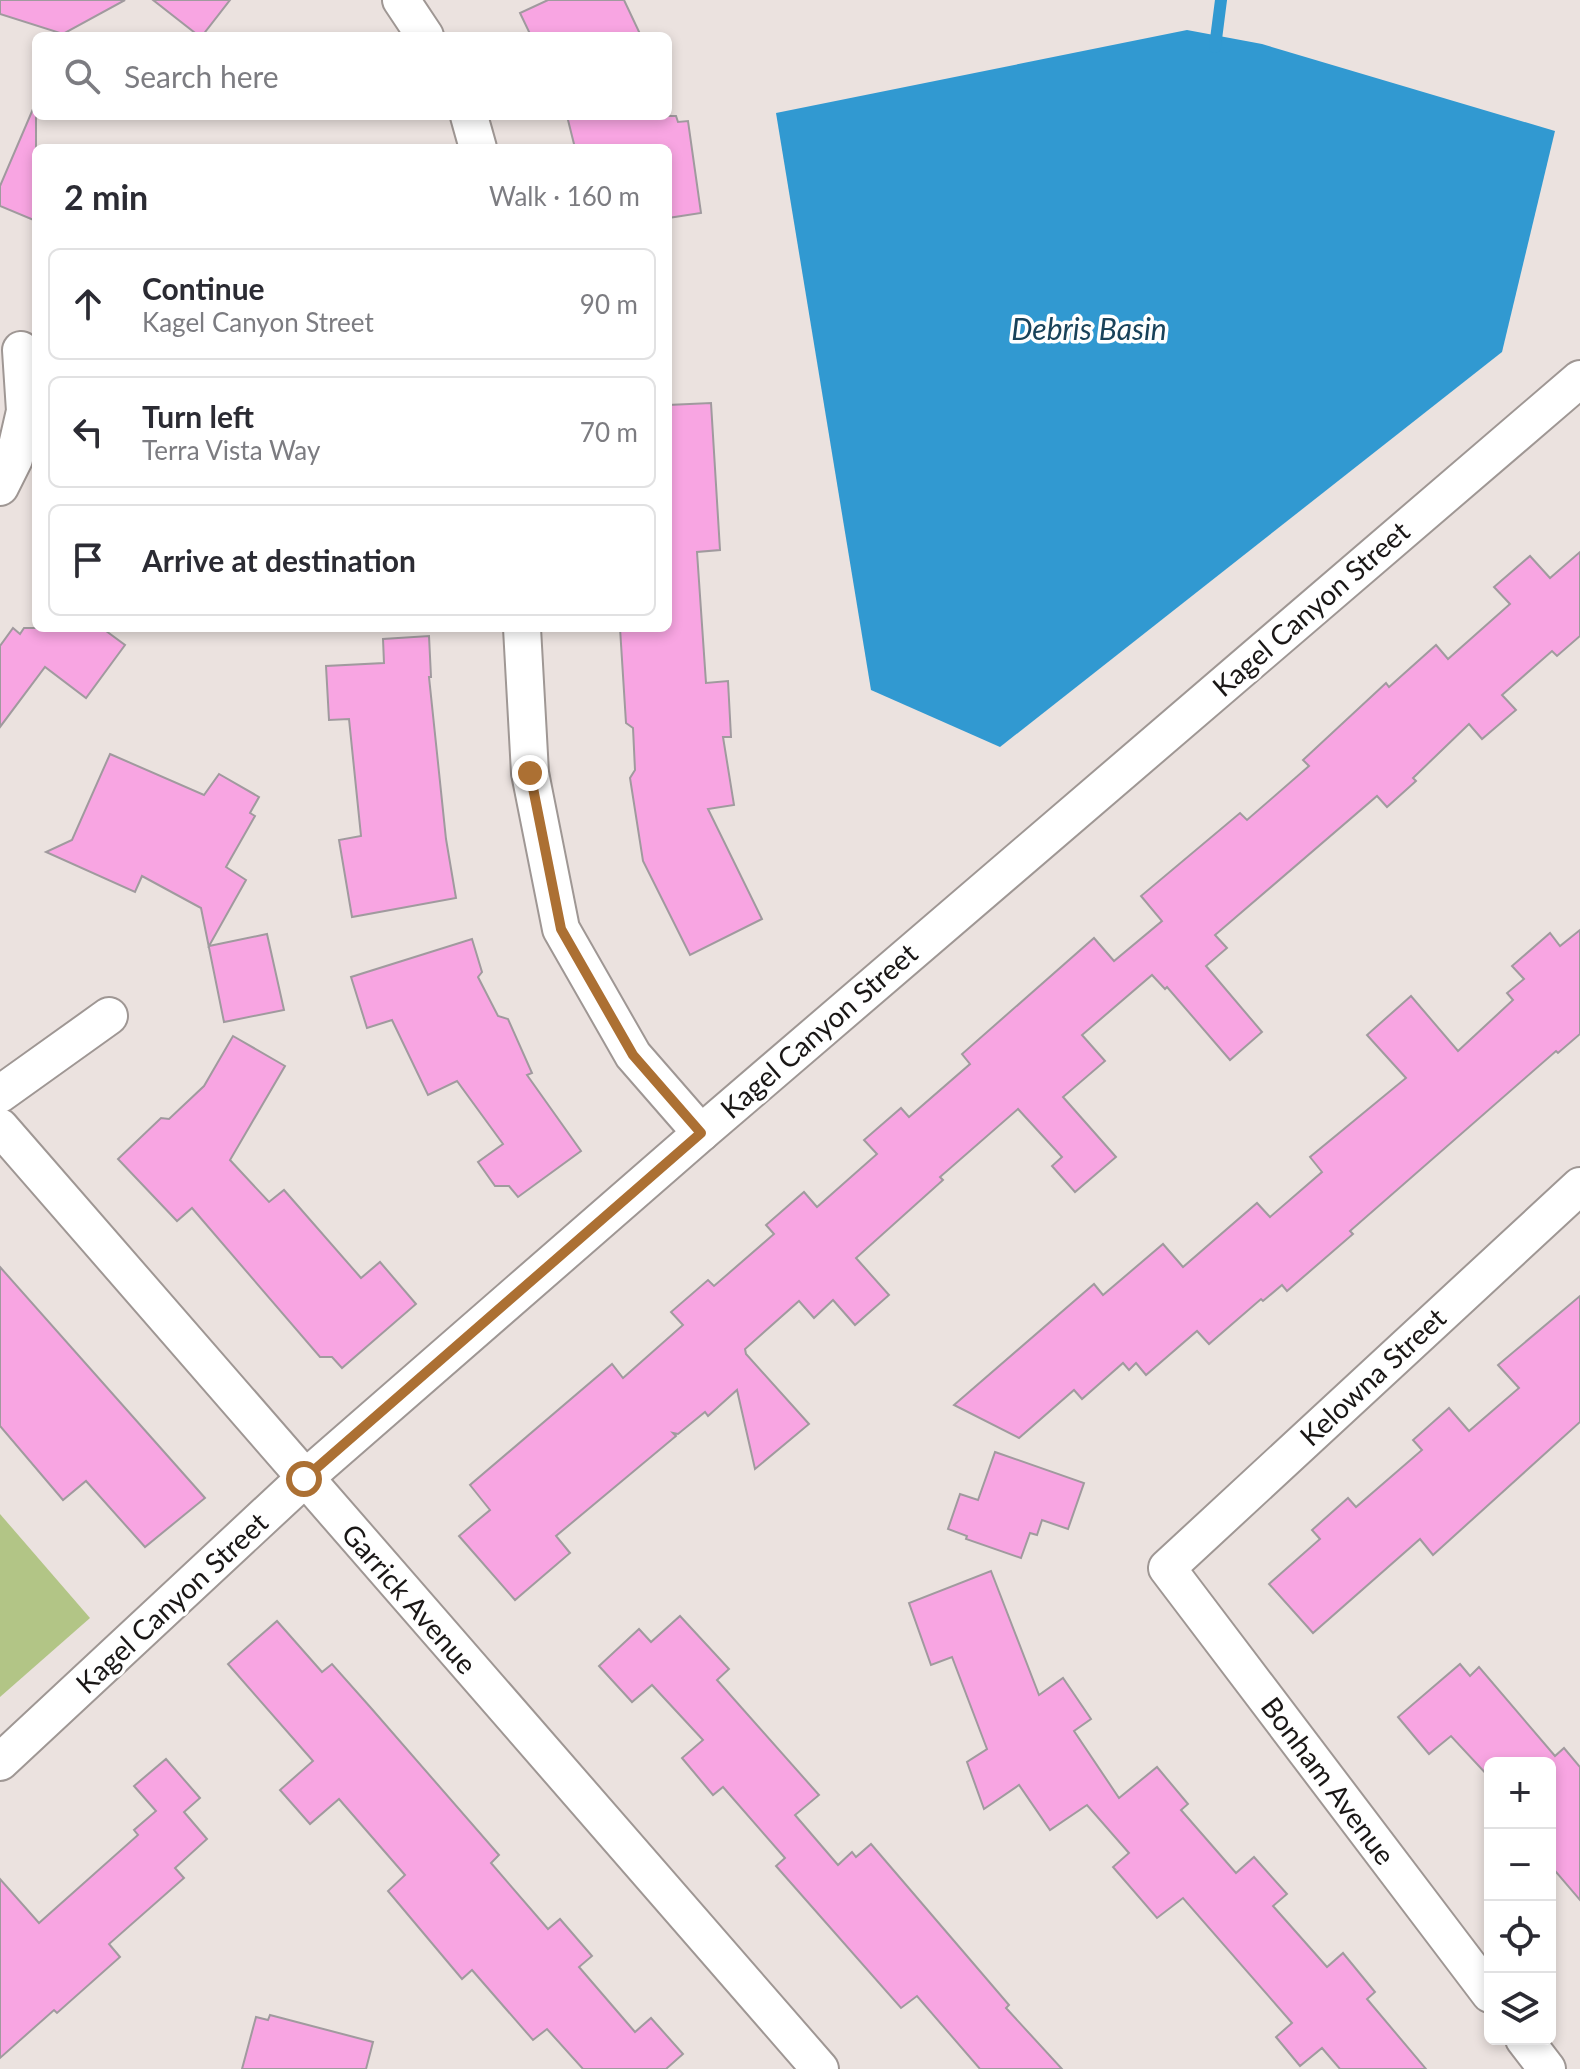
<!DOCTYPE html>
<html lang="en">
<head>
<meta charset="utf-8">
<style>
	:root { --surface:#fff; --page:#f7f7f7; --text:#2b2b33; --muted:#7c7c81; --line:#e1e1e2 }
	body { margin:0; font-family:Lato,sans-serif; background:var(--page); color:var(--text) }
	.controls { position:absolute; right:24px; bottom:24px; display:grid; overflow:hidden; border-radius:12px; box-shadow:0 4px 12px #0003 }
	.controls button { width:72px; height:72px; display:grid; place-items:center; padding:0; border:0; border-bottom:2px solid var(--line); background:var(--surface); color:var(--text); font:40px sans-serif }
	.stop { position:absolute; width:24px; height:24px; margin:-18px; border:6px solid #ac7033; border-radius:50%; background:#fff }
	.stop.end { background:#ac7033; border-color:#fff; box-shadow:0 2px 8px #0008 }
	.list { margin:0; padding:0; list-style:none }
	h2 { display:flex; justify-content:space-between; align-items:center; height:104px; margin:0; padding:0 32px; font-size:34px }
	h2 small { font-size:26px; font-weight:400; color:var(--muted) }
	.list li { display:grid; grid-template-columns:52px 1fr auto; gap:24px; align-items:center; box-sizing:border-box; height:112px; margin:0 16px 16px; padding:0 16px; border:2px solid var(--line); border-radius:12px }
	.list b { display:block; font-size:30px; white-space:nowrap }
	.list p { margin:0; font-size:26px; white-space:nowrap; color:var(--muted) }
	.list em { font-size:26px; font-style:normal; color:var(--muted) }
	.icon { flex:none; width:44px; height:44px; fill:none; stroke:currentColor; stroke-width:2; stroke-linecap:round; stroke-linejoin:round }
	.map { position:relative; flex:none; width:1580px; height:2069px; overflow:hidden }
	.search { position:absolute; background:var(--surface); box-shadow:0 4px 12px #0003; left:32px; top:32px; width:640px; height:88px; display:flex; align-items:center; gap:20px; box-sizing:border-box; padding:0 28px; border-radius:12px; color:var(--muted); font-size:30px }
	.panel { position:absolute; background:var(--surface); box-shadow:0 4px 12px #0003; left:32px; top:144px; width:640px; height:488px; border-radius:12px }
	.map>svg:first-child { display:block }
	.green { fill:#b2c586 }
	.water { fill:#3199d1 }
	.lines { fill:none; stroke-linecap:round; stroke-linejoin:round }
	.stream { stroke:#3199d1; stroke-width:12 }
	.building { fill:#f8a5e2; stroke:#a09a9e; stroke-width:2 }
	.minor-casing { stroke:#9f9794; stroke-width:40 }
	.minor { stroke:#fff; stroke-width:36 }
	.route { stroke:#ac7033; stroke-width:10 }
	.labels { text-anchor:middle; stroke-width:7; stroke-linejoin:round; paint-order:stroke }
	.street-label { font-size:28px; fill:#1a1716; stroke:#fff }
	.water-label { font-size:30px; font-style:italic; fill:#19425a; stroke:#fff }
</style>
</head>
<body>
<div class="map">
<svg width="1580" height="2069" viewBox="0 0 1580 2069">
	<rect width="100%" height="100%" fill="#ebe2df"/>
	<!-- green -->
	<path class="green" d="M0 1514 90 1618 0 1697Z"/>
	<!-- water -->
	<path class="water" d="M1187 30 1262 44 1555 131 1502 352 1000 747 871 690 776 113Z"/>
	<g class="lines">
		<!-- stream -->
		<path class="stream" d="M1215 47 1221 0"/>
	</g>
	<!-- building -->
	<g class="building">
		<path d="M0 0H125L63 34 0 14Z"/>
		<path d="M153 0H230L202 36H199Z"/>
		<path d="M548 0H624L641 36H531L520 13Z"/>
		<path d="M36 102V221L0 206V186Z"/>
		<path d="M567 116H676L678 122 688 121 701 213 668 218V148H575Z"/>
		<path d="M711 403 720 550 697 552 706 683 728 681 731 737H723L734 805 708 809 762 919 690 955 643 861 630 778 635 770 633 728 626 723 620 628H668V405Z"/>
		<path d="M1580 552V636L1557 656 1552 651 1502 695 1516 710 1482 739 1469 724 1413 778 1416 781 1387 807 1377 796 1215 935 1227 948 1206 966 1262 1032 1230 1060 1167 987 1165 989 1152 975 1082 1035 1105 1061 1063 1097 1116 1157 1075 1192 1052 1166 1062 1157 1018 1109 940 1177 943 1180 856 1258 889 1295 855 1325 833 1300 814 1318 799 1301 745 1349 746 1354 809 1424 755 1469 737 1390 708 1416 705 1412 678 1434 673 1433 676 1436 556 1536 570 1553 515 1600 459 1536 490 1510 470 1485 612 1364 623 1378 683 1325 671 1312 708 1280 714 1286 774 1234 766 1225 804 1192 817 1207 877 1154 864 1140 901 1108 909 1117 970 1064 962 1054 1094 938 1114 961 1162 921 1141 896 1240 813 1247 820 1309 766 1303 760 1386 683 1389 687 1436 645 1448 659 1510 604 1494 587 1530 556 1550 578Z"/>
		<path d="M13 628 20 634 24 628H102L125 645 86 698 45 667 0 727V646Z"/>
		<path d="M429 636 431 677H429L446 839 456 898 352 917 339 840 361 836 349 719 329 720 326 666 384 663 383 639Z"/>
		<path d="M110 754 204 795 219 774 259 797 250 813 255 816 226 867 246 880 209 946 267 934 284 1010 224 1022 201 908 142 876 135 892 46 852 72 840Z"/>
		<path d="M1580 930V1034L1558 1053 1556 1051 1350 1231 1353 1234 1287 1291 1282 1285 1263 1301 1261 1299 1209 1344 1197 1331 1146 1375 1136 1363 1129 1370 1123 1363 1082 1399 1074 1390 1019 1438 954 1405 1094 1284 1103 1295 1163 1244 1183 1267 1257 1203 1270 1217 1322 1172 1310 1157 1406 1078 1367 1035 1411 996 1458 1051 1513 1000 1507 993 1524 979 1512 966 1550 933 1560 946Z"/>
		<path d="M472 939 482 972 478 977 498 1016 508 1019 532 1073 527 1075 581 1151 518 1197 509 1186H495L478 1162 503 1144 457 1081 428 1095 392 1020 367 1028 351 977Z"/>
		<path d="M233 1036 285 1066 230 1160 269 1202 284 1190 361 1278 380 1262 416 1304 342 1368 332 1357H320L192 1208 177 1221 118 1159 161 1118 169 1119 204 1086Z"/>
		<path d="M0 1267 205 1498 145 1547 86 1481 63 1500 0 1426Z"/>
		<path d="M1580 1296V1422L1433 1555 1420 1539 1313 1633 1269 1584 1320 1539 1312 1530 1348 1498 1356 1507 1422 1450 1413 1440 1449 1408 1469 1431 1519 1388 1498 1365Z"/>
		<path d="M995 1452 1084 1483 1068 1529 1042 1520 1037 1535 1030 1533 1021 1558 966 1539 967 1536 948 1529 960 1494 978 1500Z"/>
		<path d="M991 1571 1039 1695 1063 1678 1091 1719 1074 1731 1119 1798 1157 1767 1188 1804 1181 1810 1236 1873 1254 1857 1287 1894 1273 1906 1327 1967 1343 1953 1375 1992 1367 1999 1426 2069H1340L1322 2048 1300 2066 1276 2037 1292 2023 1183 1898 1157 1918 1113 1867 1129 1853 1087 1805 1050 1830 1019 1785 984 1809 967 1762 987 1749 952 1657 931 1665 909 1603Z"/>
		<path d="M680 1616 729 1669 717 1680 819 1795 795 1815 838 1865 852 1852 856 1857 871 1844 1009 2005 1006 2008 1062 2069H980L917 1996 901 2008 776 1866 785 1858 723 1787 713 1795 682 1758 703 1740 652 1685 632 1702 599 1666 639 1629 651 1642Z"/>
		<path d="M277 1621 322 1672 332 1664 371 1708 499 1855 491 1863 548 1929 560 1919 592 1956 579 1967 635 2032 651 2018 683 2054 666 2069H583L547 2029 533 2040 472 1970 462 1979 388 1891 405 1875 339 1799 310 1824 280 1790 313 1761 228 1664Z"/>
		<path d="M1460 1664 1470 1676 1479 1667 1555 1756 1564 1748 1580 1767V1900L1550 1865V1763H1490V1778L1451 1736 1429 1754 1398 1717Z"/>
		<path d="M166 1759 200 1798 184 1812 207 1839 175 1868 184 1878 109 1944 120 1957 57 2013 54 2010 0 2058V1879L39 1923 138 1835 134 1830 156 1811 134 1786Z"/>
		<path d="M270 2015 373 2042 366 2069H242L256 2017 268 2020Z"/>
	</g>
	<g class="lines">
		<defs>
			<g id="minor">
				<path d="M401 0 425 36"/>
				<path d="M469 116 478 148"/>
				<path d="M0 487 14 459 25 411 21 350"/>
				<path d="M522 628 530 773 561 929 633 1055 701 1133"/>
				<path d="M0 1094 109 1016"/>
				<path d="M0 1127 820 2069"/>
				<path d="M0 1762 304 1479 701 1133 1580 379"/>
				<path d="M1490 1994 1167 1568 1580 1186"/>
				<path d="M1524 2039 1547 2069"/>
			</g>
		</defs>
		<!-- minor casing -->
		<use href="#minor" class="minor-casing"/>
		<!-- minor -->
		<use href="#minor" class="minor"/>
	</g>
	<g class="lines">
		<!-- route -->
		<path class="route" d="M304 1479 701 1133 633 1055 561 929 530 773"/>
	</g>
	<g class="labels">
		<!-- street labels -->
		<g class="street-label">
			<text transform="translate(1311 609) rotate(-41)" y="10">Kagel Canyon Street</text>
			<text transform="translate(819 1031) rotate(-41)" y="10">Kagel Canyon Street</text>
			<text transform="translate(1373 1377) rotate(-43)" y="10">Kelowna Street</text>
			<text transform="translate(409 1599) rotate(49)" y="10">Garrick Avenue</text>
			<text transform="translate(172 1603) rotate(-43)" y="10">Kagel Canyon Street</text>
			<text transform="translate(1328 1781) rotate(53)" y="10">Bonham Avenue</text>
		</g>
		<!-- water labels -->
		<g class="water-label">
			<text x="1089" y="340">Debris Basin</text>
		</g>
	</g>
</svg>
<div class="controls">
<button>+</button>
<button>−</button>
<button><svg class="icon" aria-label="locate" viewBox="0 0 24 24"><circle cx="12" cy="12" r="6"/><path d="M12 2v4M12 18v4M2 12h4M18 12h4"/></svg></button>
<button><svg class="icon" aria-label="layers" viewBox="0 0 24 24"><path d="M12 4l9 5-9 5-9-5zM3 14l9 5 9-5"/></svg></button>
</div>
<div class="stop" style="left:304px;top:1479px"></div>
<div class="stop end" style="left:530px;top:773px"></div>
<div class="search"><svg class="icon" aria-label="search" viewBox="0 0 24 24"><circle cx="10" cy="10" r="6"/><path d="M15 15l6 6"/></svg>Search here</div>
<section class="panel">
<h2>2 min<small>Walk · 160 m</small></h2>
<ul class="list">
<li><svg class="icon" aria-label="ahead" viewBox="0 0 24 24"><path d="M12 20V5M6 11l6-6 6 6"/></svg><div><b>Continue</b><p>Kagel Canyon Street</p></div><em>90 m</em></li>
<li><svg class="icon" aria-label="left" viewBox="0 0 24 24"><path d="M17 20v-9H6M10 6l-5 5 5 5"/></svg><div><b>Turn left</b><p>Terra Vista Way</p></div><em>70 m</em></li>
<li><svg class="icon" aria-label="arrive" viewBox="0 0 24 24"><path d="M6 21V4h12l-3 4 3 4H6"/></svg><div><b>Arrive at destination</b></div></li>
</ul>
</section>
</div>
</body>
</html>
